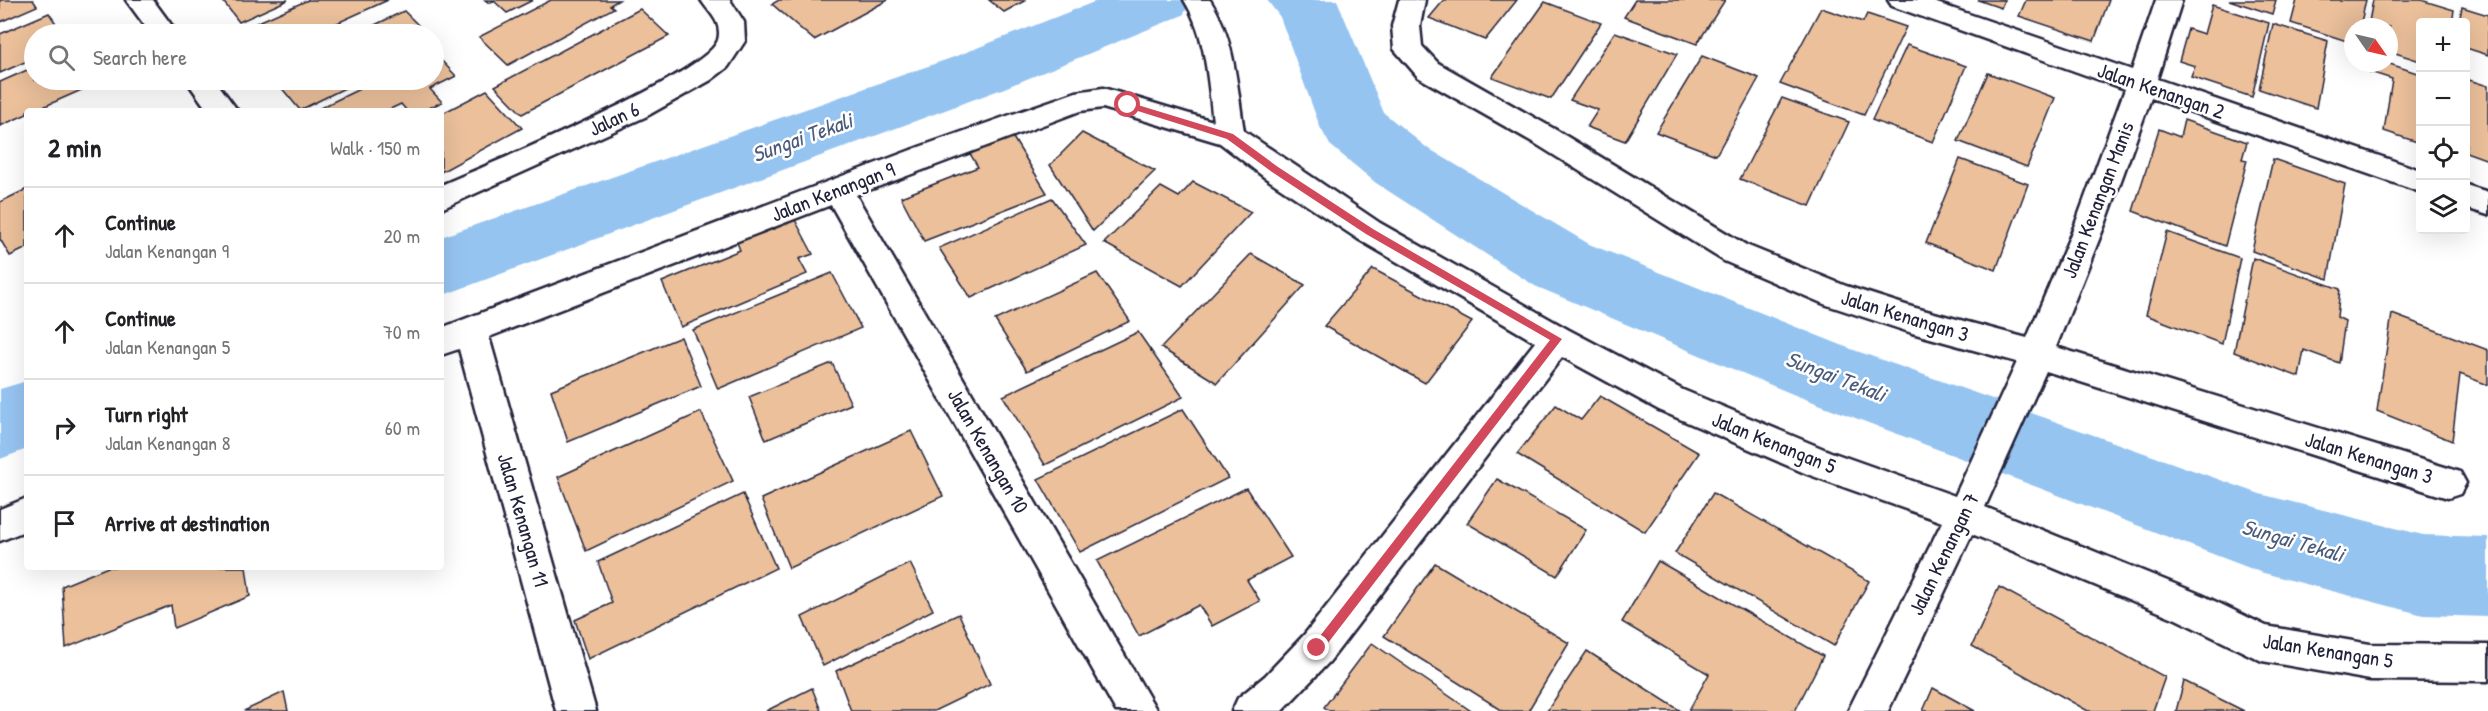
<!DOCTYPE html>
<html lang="en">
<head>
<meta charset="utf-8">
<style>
	:root { --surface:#fff; --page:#f6f6f6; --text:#202124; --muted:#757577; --line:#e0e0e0 }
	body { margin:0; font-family:"Patrick Hand",sans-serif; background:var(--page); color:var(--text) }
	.controls { position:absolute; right:18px; top:18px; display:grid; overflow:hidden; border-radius:6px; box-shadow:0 6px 24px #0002 }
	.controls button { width:54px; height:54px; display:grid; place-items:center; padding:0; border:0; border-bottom:2px solid var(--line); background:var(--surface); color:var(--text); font:30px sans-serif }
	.compass { position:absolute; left:2344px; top:18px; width:54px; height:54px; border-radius:50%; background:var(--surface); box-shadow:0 6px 24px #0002; rotate:124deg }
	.stop { position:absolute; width:18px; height:18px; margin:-14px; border:4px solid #d1495b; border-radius:50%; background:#fff }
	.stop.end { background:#d1495b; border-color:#fff; box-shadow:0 2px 6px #0008 }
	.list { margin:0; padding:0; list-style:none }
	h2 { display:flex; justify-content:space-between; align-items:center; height:78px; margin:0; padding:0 24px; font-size:26px }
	h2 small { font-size:20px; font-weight:400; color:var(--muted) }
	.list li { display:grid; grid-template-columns:39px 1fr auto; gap:18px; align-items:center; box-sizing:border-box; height:96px; padding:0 24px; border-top:2px solid var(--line) }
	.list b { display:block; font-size:22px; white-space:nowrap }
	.list p { margin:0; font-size:20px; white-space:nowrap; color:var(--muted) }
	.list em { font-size:20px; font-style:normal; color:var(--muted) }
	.icon { flex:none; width:33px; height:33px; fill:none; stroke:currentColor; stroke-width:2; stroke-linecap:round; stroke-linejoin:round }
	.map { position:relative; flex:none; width:2488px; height:711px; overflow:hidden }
	.search { position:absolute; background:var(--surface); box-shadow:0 6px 24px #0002; left:24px; top:24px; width:420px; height:66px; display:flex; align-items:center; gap:15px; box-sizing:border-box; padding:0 21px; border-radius:33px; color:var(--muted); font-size:22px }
	.panel { position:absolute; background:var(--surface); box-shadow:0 6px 24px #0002; left:24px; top:108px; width:420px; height:462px; border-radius:6px }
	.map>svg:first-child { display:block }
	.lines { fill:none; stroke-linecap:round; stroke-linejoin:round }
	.river { fill:#96c4f1; fill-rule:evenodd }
	.building { fill:#ebc09b; stroke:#22223b; stroke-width:1.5 }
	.minor-casing { stroke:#22223b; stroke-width:5 }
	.minor { fill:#fff; fill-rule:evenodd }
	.route { fill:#d1495b }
	.labels { text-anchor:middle; stroke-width:5; stroke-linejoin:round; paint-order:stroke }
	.street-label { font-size:21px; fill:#22223b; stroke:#fff }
	.water-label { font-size:22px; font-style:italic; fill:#4b5b7b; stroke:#fff }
</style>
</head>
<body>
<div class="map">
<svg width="2488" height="711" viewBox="0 0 2488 711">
	<rect width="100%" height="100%" fill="#fff"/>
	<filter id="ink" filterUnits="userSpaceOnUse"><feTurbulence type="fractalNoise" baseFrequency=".0167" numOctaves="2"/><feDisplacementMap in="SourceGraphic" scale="12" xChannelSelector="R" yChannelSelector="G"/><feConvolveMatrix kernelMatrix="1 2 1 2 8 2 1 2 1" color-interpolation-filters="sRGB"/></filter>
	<g filter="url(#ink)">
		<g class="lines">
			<!-- river -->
			<g class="river">
				<path d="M1099 0H1192L1183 15 1002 89 441 296V237L954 57Z"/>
				<path d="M1267 0H1337L1384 113 1426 147 1589 244 1851 349 2260 494 2423 535 2488 537V617L2423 615 2260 572 1795 395 1535 286 1376 183 1330 145 1320 127 1280 17Z"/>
				<path d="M27 381V449L0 459V389Z"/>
			</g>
		</g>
		<!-- building -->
		<g class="building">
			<path d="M0 0H33L37 6 0 22Z"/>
			<path d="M222 0H288L239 22Z"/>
			<path d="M308 0H388L313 34H250L245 28Z"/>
			<path d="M485 0H533L507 13 494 1 489 3Z"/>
			<path d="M551 0H619L610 5 614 8 508 65 479 37Z"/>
			<path d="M779 0H888L814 40 772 4Z"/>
			<path d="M989 0H1026L1004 12Z"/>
			<path d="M1444 0H1517L1485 40 1429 18Z"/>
			<path d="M1635 0H1725L1697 44 1624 17Z"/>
			<path d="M1978 0H2004L2001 8Z"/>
			<path d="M2026 0H2109L2094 41 2019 16Z"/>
			<path d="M2229 0H2276L2272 14Z"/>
			<path d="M2297 0H2366L2360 27H2353V43L2291 23Z"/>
			<path d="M2373 0H2421L2454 10 2452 22H2420V61L2389 51V27H2368Z"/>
			<path d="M1545 2 1601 23 1551 99 1492 77Z"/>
			<path d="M2212 5 2269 23 2252 97 2191 77 2195 66 2179 61 2188 29 2204 34Z"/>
			<path d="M2462 7 2488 15V55L2466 48V22H2459Z"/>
			<path d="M1821 8 1863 22 1867 14 1906 27 1864 115 1780 84Z"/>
			<path d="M640 9 669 36 522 114 495 86Z"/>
			<path d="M404 11 427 34H356Z"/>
			<path d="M49 13 63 34H34V58L0 73V34Z"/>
			<path d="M2273 24 2328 41 2316 108 2259 89Z"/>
			<path d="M1615 32 1677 54 1625 141 1587 127 1598 110 1570 100Z"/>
			<path d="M1907 45 1966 66 1933 142 1872 120Z"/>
			<path d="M1702 56 1759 78 1716 155 1656 132Z"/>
			<path d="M439 58 456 76 430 89 442 102 423 111H407L401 104 386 111H314L378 80H434V61Z"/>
			<path d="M2365 63H2387L2420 74V143L2384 131 2392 79 2364 70Z"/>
			<path d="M34 67V80H104L34 111H27V114L0 126V82Z"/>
			<path d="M1988 73 2055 98 2027 167 1958 141Z"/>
			<path d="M2466 79 2488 86V160L2466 152Z"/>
			<path d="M275 80H361L300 110Z"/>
			<path d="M487 90 522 128 441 172V114Z"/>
			<path d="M1782 98 1849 122 1810 206 1740 179Z"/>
			<path d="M2184 120 2247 142 2242 159 2247 160 2225 246 2133 211 2159 129 2180 137Z"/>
			<path d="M1082 133 1155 171 1093 231 1050 165Z"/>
			<path d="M1012 136 1047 193 924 241 901 197 978 167 969 152Z"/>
			<path d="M1960 159 2028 184 1996 270 1926 243Z"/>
			<path d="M2273 159 2345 184 2328 279 2252 251Z"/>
			<path d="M1193 182 1251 212 1182 286 1104 243 1161 187 1179 197Z"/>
			<path d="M27 189V248L10 256 0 239V202Z"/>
			<path d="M1052 198 1086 245 971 298 939 248Z"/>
			<path d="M793 216 813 254 799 259 807 274 681 327 662 282 740 250 736 240Z"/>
			<path d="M2167 232 2240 258 2222 344 2146 315Z"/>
			<path d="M1251 254 1305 285 1217 383 1161 348Z"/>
			<path d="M2253 258 2340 289 2337 317 2345 321 2339 363 2304 350 2299 377 2234 352Z"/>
			<path d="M1373 269 1472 322 1425 383 1324 326Z"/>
			<path d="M832 273 861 328 718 389 693 330Z"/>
			<path d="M1097 273 1130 321 1027 371 995 320Z"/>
			<path d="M2392 314 2488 350V385L2460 374 2452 441 2377 411Z"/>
			<path d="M1138 332 1183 397 1045 465 1003 396Z"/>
			<path d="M681 337 701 386 568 442 551 390Z"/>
			<path d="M832 363 851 404 766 440 749 397Z"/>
			<path d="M1600 396 1699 453 1645 532 1517 454 1556 405 1581 420Z"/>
			<path d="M1183 409 1228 478 1080 552 1038 479Z"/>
			<path d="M701 412 733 481 586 551 558 477Z"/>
			<path d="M911 431 943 496 789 568 761 499Z"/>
			<path d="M1497 479 1586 530 1557 576 1467 523Z"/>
			<path d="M1246 488 1291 557 1247 580 1260 601 1212 626 1199 605 1139 636 1097 561Z"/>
			<path d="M1713 493 1869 581 1834 646 1675 553Z"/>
			<path d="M743 494 776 568 588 659 575 620 612 603 598 562Z"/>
			<path d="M1658 561 1823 656 1795 711 1689 710 1709 674 1622 622Z"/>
			<path d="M910 563 933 610 823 666 802 617Z"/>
			<path d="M1435 563 1569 643 1528 711H1503L1384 636Z"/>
			<path d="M108 567H246L250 596 174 628 171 605 66 648 62 586Z"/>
			<path d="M1999 587 2165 677 2153 711H2088L1972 646Z"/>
			<path d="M959 614 990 684 934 711H851L836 671Z"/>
			<path d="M1372 643 1471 711H1330L1324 707Z"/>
			<path d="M1587 651 1681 711H1547Z"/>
			<path d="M2184 681 2244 711H2176Z"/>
			<path d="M812 688 821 711H766Z"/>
			<path d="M1933 688 1975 711H1923Z"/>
			<path d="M284 692 288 711H244Z"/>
		</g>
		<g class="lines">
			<defs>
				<g id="minor">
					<path d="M126 0H153L178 34H151Z"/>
					<path d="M701 0H730L744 22 745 41 728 67 711 80 645 117 441 209V185C485 166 707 75 718 40 723 22 709 13 701 0Z"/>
					<path d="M1184 0H1210C1235 38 1237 88 1244 131L1380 223 1569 330 1683 390 1831 452 1955 496 2017 362 1912 333 1824 304 1724 261 1536 144 1418 77 1394 49 1392 26 1399 0H1425L1420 26 1422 46 1438 63 1556 130 1746 245 1846 286 1912 307 2027 338 2076 222 2125 89 1892 6 1888 0H1928L2132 70 2156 0H2182L2157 79 2420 170V192L2151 98 2106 222 2056 347 2448 468 2460 472 2466 483 2460 494 2448 498 2046 371 1985 507 2202 595 2266 626 2370 644 2488 645V681L2370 680 2262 661 2176 619 1972 534 1888 711H1848L1942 522 1807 474 1659 410 1562 357 1330 661 1282 711H1232L1238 698 1265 676 1304 635 1535 342 1358 239 1264 177 1220 143 1103 108 1080 111 856 195 1157 711H1116L831 205 489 337 596 711H556L459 349 441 355V328L919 147 1076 92 1103 88 1213 121C1208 80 1206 35 1184 0Z"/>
					<path d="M186 80H215L238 111H208Z"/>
					<path d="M2466 185 2488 192V215L2466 208Z"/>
					<path d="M27 498V530L0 541V509Z"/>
				</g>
			</defs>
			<!-- minor casing -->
			<use href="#minor" class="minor-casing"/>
			<!-- minor -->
			<use href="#minor" class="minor"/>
		</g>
	</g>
	<!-- route -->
	<path class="route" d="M1128 102 1233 134 1278 167 1373 229 1562 339 1321 652 1317 654 1312 648 1313 645 1550 340 1366 234 1272 172 1227 139 1125 107V103Z"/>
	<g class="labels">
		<!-- street labels -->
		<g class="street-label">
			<text transform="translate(2161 91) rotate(19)" y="7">Jalan Kenangan 2</text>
			<text transform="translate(614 119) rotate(-25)" y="7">Jalan 6</text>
			<text transform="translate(833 192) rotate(-21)" y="7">Jalan Kenangan 9</text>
			<text transform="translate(2098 200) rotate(-69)" y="7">Jalan Kenangan Manis</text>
			<text transform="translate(1905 316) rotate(17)" y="7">Jalan Kenangan 3</text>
			<text transform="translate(1774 443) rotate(22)" y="7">Jalan Kenangan 5</text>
			<text transform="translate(988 451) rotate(60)" y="7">Jalan Kenangan 10</text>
			<text transform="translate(2369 458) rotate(17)" y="7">Jalan Kenangan 3</text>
			<text transform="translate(523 520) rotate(74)" y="7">Jalan Kenangan 11</text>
			<text transform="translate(1944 554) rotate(-64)" y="7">Jalan Kenangan 7</text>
			<text transform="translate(2328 651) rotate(9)" y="7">Jalan Kenangan 5</text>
		</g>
		<!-- water labels -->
		<g class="water-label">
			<text transform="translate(802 137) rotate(-20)" y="8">Sungai Tekali</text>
			<text transform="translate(1836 376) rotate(21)" y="8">Sungai Tekali</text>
			<text transform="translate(2293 540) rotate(16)" y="8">Sungai Tekali</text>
		</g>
	</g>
</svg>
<div class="controls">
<button>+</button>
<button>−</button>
<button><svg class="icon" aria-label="locate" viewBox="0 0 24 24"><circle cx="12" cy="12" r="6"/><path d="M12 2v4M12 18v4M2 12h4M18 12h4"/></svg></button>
<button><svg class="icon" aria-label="layers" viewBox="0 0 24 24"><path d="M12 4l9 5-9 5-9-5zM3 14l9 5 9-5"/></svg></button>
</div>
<svg class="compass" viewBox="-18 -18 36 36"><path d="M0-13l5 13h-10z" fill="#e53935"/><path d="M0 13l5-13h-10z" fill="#757577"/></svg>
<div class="stop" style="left:1128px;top:105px"></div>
<div class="stop end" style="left:1317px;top:648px"></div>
<div class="search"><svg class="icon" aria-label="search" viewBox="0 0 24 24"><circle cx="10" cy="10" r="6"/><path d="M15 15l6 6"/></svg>Search here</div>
<section class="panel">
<h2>2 min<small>Walk · 150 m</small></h2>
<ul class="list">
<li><svg class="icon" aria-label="ahead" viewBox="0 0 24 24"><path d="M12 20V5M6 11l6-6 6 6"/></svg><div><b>Continue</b><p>Jalan Kenangan 9</p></div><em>20 m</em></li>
<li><svg class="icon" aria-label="ahead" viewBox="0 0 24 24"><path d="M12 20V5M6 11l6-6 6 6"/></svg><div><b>Continue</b><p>Jalan Kenangan 5</p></div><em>70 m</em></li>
<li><svg class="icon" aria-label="right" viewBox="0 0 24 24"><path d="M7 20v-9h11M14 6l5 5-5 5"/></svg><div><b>Turn right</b><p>Jalan Kenangan 8</p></div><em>60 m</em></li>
<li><svg class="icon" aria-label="arrive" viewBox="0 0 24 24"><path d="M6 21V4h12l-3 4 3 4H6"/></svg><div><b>Arrive at destination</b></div></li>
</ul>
</section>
</div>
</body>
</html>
